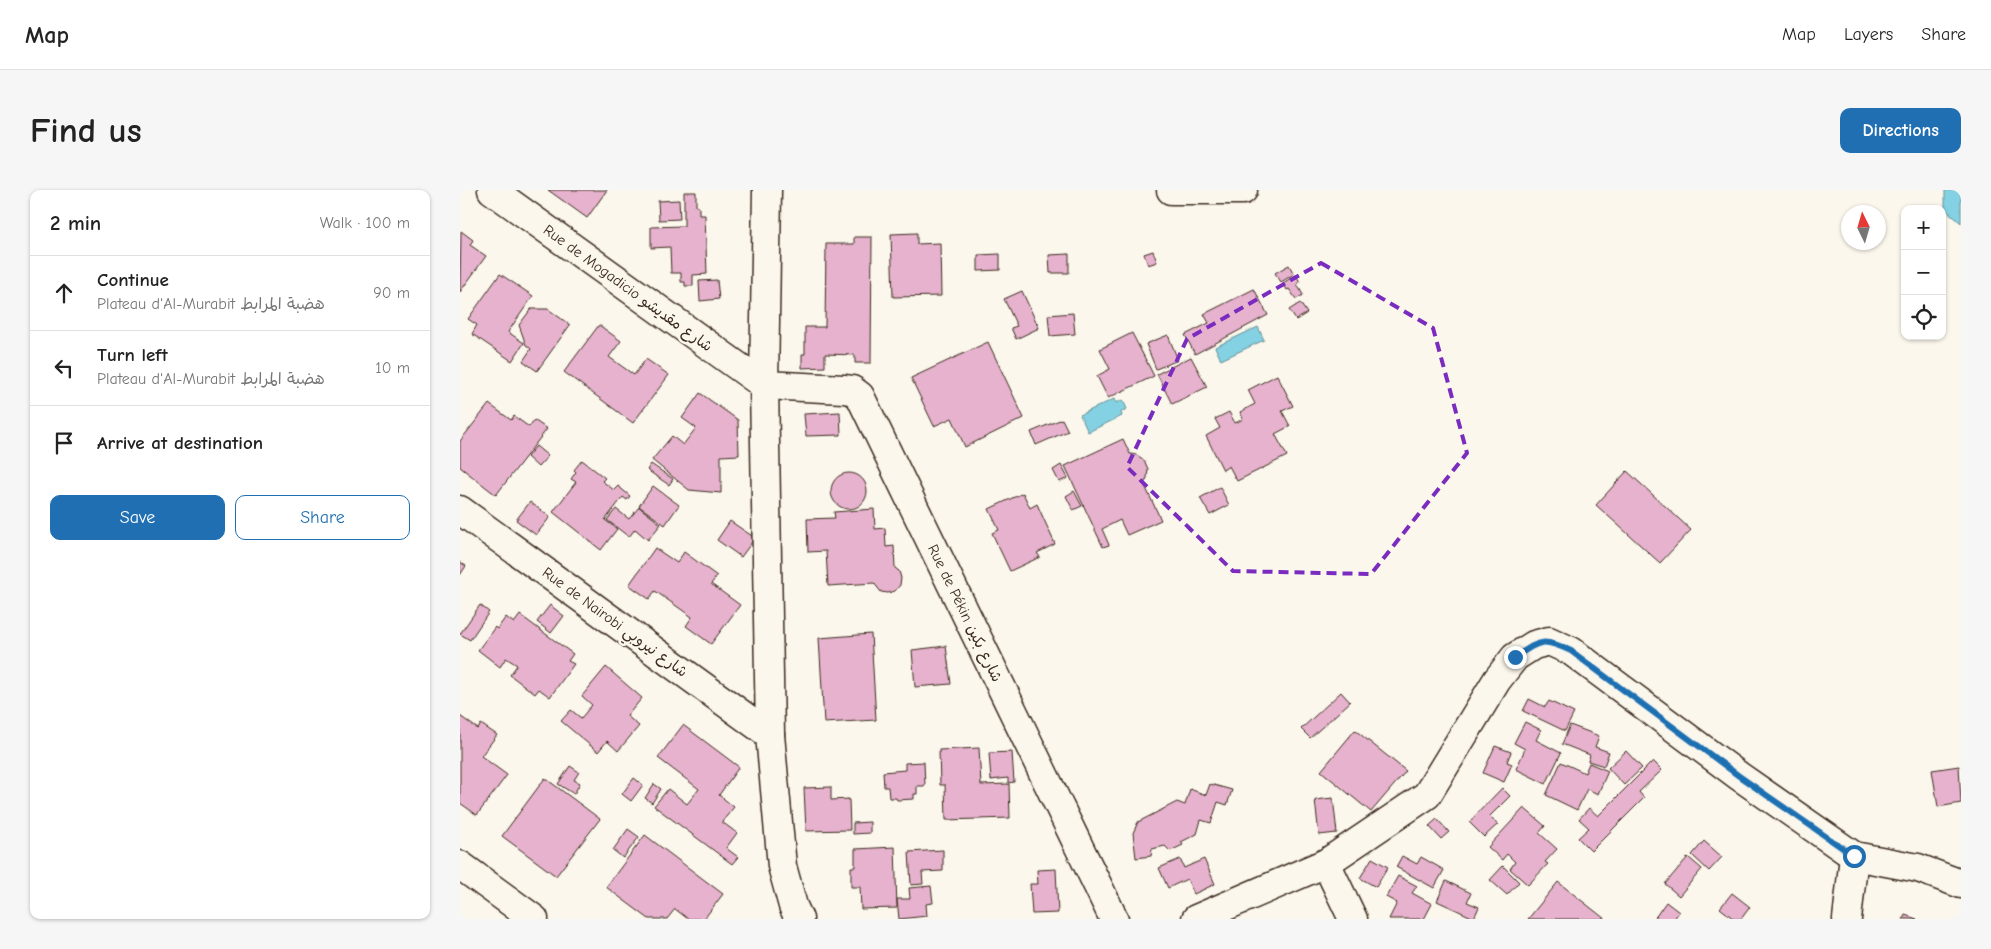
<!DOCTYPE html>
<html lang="en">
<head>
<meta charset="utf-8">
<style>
	:root { --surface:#fff; --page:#f6f6f6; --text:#222; --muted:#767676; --line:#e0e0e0; --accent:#1f6fb2 }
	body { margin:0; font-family:"Comic Neue","Playpen Sans Arabic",sans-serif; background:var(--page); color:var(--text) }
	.controls { position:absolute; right:15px; top:15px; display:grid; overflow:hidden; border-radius:10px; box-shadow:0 1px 4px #0004 }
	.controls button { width:45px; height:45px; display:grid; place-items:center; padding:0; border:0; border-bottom:1px solid var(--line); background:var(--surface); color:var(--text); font:25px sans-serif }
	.compass { position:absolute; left:1381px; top:15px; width:45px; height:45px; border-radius:50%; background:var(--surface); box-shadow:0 1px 4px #0004; rotate:355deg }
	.stop { position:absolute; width:15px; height:15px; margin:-11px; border:4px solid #1f6fb2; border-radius:50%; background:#fff }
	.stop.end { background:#1f6fb2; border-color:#fff; box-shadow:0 1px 5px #0008 }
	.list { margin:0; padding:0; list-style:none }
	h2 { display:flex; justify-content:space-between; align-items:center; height:65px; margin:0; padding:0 20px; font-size:21px }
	h2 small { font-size:16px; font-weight:400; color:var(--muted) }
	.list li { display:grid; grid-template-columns:32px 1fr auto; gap:15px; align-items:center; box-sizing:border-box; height:75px; padding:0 20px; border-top:1px solid var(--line) }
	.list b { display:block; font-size:19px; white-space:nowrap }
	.list p { margin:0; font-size:16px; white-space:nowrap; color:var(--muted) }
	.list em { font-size:16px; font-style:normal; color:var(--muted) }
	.actions { display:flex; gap:10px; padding:15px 20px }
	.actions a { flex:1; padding:11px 0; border:1px solid var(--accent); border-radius:10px; text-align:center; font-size:18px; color:var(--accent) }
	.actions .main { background:var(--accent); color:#fff }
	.icon { flex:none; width:28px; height:28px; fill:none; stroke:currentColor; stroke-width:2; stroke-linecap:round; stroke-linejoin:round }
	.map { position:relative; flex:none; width:1501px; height:729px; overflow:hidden; border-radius:10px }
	header { display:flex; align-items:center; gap:30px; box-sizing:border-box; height:70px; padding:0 25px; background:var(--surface); border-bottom:1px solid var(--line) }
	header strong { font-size:24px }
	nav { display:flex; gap:28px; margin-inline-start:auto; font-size:18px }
	.intro { display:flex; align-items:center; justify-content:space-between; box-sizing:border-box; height:120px; padding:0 30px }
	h1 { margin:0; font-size:35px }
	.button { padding:12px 22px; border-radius:10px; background:var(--accent); color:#fff; font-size:18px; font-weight:700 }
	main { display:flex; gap:30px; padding:0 30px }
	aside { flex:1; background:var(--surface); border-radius:10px; box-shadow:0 1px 4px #0004 }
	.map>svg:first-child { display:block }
	.water { fill:#83d1e2; stroke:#668e94 }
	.building { fill:#e6b2cd; stroke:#3b2a1e }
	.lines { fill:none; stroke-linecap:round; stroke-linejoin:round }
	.street-casing { stroke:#3b2a1e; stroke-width:31 }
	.secondary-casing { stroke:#3b2a1e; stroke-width:31 }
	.street { stroke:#fbf7ec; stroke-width:28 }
	.secondary { stroke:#fbf7ec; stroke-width:28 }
	.route { stroke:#1f6fb2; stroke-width:6 }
	.marked { fill:none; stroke:#7b2cbf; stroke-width:4; stroke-dasharray:10 6; stroke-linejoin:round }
	.labels { text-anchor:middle; stroke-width:5; stroke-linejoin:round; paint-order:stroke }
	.street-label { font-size:15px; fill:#3b2a1e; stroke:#fbf7ec }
</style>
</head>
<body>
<header>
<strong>Map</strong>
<nav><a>Map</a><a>Layers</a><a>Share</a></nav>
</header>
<div class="intro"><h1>Find us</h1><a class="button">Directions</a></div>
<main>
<aside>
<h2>2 min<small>Walk · 100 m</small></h2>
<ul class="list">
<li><svg class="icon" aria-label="ahead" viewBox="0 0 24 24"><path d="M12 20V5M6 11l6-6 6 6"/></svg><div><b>Continue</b><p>Plateau d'Al-Murabit هضبة المرابط</p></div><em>90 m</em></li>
<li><svg class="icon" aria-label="left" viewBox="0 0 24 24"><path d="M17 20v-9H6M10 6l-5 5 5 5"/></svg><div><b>Turn left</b><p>Plateau d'Al-Murabit هضبة المرابط</p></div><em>10 m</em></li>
<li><svg class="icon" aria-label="arrive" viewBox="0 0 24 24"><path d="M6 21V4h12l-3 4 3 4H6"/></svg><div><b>Arrive at destination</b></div></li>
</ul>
<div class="actions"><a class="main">Save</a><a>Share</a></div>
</aside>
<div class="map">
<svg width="1501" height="729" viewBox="0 0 1501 729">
	<rect width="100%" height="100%" fill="#fbf7ec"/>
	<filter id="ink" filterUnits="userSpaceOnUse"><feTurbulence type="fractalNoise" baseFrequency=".02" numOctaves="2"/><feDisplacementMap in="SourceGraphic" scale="10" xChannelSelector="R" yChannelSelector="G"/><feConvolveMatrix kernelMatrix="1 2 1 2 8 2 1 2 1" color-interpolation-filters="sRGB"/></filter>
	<g filter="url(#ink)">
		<!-- water -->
		<g class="water">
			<path d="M1485 0H1501V33L1485 19Z"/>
			<path d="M798 137 804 150 761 170 755 157Z"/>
			<path d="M654 209 656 213 663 210 667 219 661 222 662 226 628 242 620 225Z"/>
		</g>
		<!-- building -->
		<g class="building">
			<path d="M88 0H147L127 28Z"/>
			<path d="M224 2H236V16L239 17V25H245L247 84 233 85V96H225V92H221V83H211L210 57 191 58V37L224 36Z"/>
			<path d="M219 10 220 29 199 30 198 11Z"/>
			<path d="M1 41 13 50 10 55 26 66 0 102Z"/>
			<path d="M457 43V54L480 53 481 106 433 107 431 44Z"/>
			<path d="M394 47H412L411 173H395V165L365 164V177L342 178V164H345V137H365L366 54H394Z"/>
			<path d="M693 61 697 72 688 75 684 64Z"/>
			<path d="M540 64V80L518 81V65Z"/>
			<path d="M609 64V83H590L589 65Z"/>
			<path d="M829 75 834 84 821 92 815 83Z"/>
			<path d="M40 84 73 106 48 142 64 153 52 171 12 144 17 135 8 129Z"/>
			<path d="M836 85 840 92 837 94 843 105 836 109 829 99 827 100 823 93Z"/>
			<path d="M257 90 259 109 240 111 239 91Z"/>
			<path d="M794 99 808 125 735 164 725 145 749 133 744 124Z"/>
			<path d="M562 101 579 138 556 149 551 138 557 136 544 109Z"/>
			<path d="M840 113 847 123 836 130 829 120Z"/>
			<path d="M71 119H88L110 135 77 181 63 171 71 159 66 155 59 135Z"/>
			<path d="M613 123 615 144 590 146 588 125Z"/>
			<path d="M139 135 161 151 149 167 174 185 186 169 209 185 173 233 104 182Z"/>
			<path d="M672 143 694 186 648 208 637 186 650 179 640 159Z"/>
			<path d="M708 145 718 170 696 179 686 154Z"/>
			<path d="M528 152 564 228 505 257 492 228 474 236 451 188Z"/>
			<path d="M731 167 747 197 712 214 697 184Z"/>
			<path d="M817 185 833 216 822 221 830 236 815 244 827 266 777 291 769 276 763 280 746 246 760 238 755 229 769 222 775 233 783 229 780 222 795 214 788 200Z"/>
			<path d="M240 203 278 230 279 265 261 266V303L229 300 192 270 212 246 223 255 236 238 222 228Z"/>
			<path d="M29 214 51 230 54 226 69 237 74 230 87 239 36 305 0 277V251Z"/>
			<path d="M380 222 381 245 346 246 344 224Z"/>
			<path d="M602 229 608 241 576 255 571 242Z"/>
			<path d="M663 249 670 264 677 265 684 270 688 279 687 288 684 294 701 330 667 345 660 330 642 339 649 355 643 357 605 276Z"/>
			<path d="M76 256 88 266 78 277 67 267Z"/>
			<path d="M122 270 145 288 142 291 154 300 158 296 170 306 167 310 163 307 145 330 157 339 141 360 93 322 116 292 111 289 116 282 114 280Z"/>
			<path d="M191 274 213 289 209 295 187 280Z"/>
			<path d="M601 275 608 288 599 292 593 280Z"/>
			<path d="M1167 281 1231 340 1200 373 1136 315Z"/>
			<circle cx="389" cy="301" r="18"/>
			<path d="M193 296 219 315 205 335 179 316Z"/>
			<path d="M760 297 769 315 750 325 740 308Z"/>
			<path d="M614 301 622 316 613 320 606 306Z"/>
			<path d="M563 303 570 318 577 314 595 354 577 363 580 367 550 381 532 343 539 340 529 319Z"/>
			<path d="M70 312 90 327 76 345 56 330Z"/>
			<path d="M179 317 201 334 188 350 175 339 169 347 147 330 156 319 169 329Z"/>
			<path d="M414 319 415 339 425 338 426 357 434 356 435 378 439 381 441 388 440 395 435 401 428 403 421 402 414 393 368 396 366 361 348 362 347 329 375 328 374 322Z"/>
			<path d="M270 331 295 348 281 367 257 350Z"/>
			<path d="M195 358 217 373 224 362 257 386 251 394 280 415 251 454 226 436 232 427 195 401 189 409 169 395Z"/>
			<path d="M0 372 6 376 0 385Z"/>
			<path d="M20 415 29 422 10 450 0 444Z"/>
			<path d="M90 415 104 426 91 443 77 432Z"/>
			<path d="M60 425 113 464 108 471 114 474 90 507 79 499 75 504 50 485 57 475 46 468 40 477 18 460 35 437 37 439 46 427 54 433Z"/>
			<path d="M411 444 416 530 364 533 359 448Z"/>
			<path d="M486 456 491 494 455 497 452 460Z"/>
			<path d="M146 477 182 508 167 526 179 536 158 561 147 551 138 562 101 531 111 520 121 528 132 515 122 506Z"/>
			<path d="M881 502 890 512 850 548 841 539Z"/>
			<path d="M1069 509 1085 517 1089 511 1114 523 1105 541 1063 521Z"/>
			<path d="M0 526 18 539 21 534 37 545 21 566 47 585 17 625 0 613Z"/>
			<path d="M1065 532 1081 540 1076 550 1101 563 1086 594 1056 579 1065 559 1054 553Z"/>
			<path d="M223 535 279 577 259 605 274 617 262 632 277 643 266 658 278 667 272 674 194 616 208 599 227 614 239 599 198 568Z"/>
			<path d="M1110 535 1139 546 1135 557 1149 562 1144 576 1128 571 1130 565 1102 554Z"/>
			<path d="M895 540 946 581 911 622 861 581Z"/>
			<path d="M1035 556 1051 562 1047 572 1052 574 1044 592 1023 583Z"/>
			<path d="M519 558 521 595 549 594 550 628 486 630 485 595H480L479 560Z"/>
			<path d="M1166 561 1182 578 1164 595 1148 578Z"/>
			<path d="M552 562 554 592 548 593V588L531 590 529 563Z"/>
			<path d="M1193 571 1202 580 1179 602 1184 608 1131 661 1118 648 1129 638 1119 629 1129 618 1138 626Z"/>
			<path d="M464 572 465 596H457V604H454V609L437 610 436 608H429L428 597H424L423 582 445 580V573Z"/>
			<path d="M1101 572 1125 583 1129 573 1148 581 1138 604 1127 599 1117 620 1086 605Z"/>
			<path d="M110 576 119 582 114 590 120 593 114 604 98 594Z"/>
			<path d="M1499 576 1501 613 1478 617 1472 580Z"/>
			<path d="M85 588 140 629 96 686 42 646Z"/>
			<path d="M174 588 183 595 171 611 162 604Z"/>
			<path d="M194 594 201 599 192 613 185 608Z"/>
			<path d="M750 594 772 600 767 615 758 612 751 633 741 630 737 644 721 652 723 655 710 661 705 656 692 659 691 666 676 668 673 643 678 632 717 612 725 615 730 599 746 605Z"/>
			<path d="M371 597V610L389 609 390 640 346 641 344 598Z"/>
			<path d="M1042 598 1050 606 1030 626 1038 634 1024 647 1009 632Z"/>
			<path d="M873 608 877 643 859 645 855 610Z"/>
			<path d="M1064 618 1085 636 1079 643 1097 659 1085 672 1088 674 1068 695 1050 679 1055 672 1047 664 1042 670 1028 657Z"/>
			<path d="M977 629 989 642 981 649 969 636Z"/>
			<path d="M410 632V643L393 644V633Z"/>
			<path d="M168 639 179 647 163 668 153 660Z"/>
			<path d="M185 645 263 704 244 729H228L215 719 207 729H189L146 697Z"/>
			<path d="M1244 651 1262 667 1249 681 1232 665Z"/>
			<path d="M435 657 437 718 401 719 400 697H391V677H395V659Z"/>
			<path d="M483 660V681L462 682 463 694 451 695 449 662Z"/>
			<path d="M942 666 957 674 961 667 984 680 974 698 936 677Z"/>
			<path d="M1228 667 1242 679 1219 706 1205 694Z"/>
			<path d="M912 668 928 677 916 697 900 688Z"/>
			<path d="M720 669 724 678 744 669 755 694 734 704 727 689 708 698 699 678Z"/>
			<path d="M1043 676 1059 692 1047 705 1030 690Z"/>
			<path d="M596 679 598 723 572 724 570 694H578L577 680Z"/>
			<path d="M938 686 957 696 952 703 972 714 964 729H929L937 713 926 707Z"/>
			<path d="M986 691 1011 703 1007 712 1019 717 1014 728 977 711Z"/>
			<path d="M1098 692 1145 729H1068Z"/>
			<path d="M471 696 473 713 466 714 467 726 439 729 437 709H450L449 698Z"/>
			<path d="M1272 703 1290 717 1281 729H1274L1260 718Z"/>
			<path d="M1206 712 1219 722 1214 729H1194Z"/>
			<path d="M1445 725 1457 729H1443Z"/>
		</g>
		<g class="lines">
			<defs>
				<g id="street">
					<path d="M32 0 304 195 384 199 392 200 400 206 654 729"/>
					<path d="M711 0H783"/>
					<path d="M0 320 310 545"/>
					<path d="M866 673 893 729"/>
					<path d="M0 675 74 729"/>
					<path d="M736 729 866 673 967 605 1037 490 1055 467 1074 455 1089 451 1111 461 1279 586 1394 666 1458 678 1501 694"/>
					<path d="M1387 729 1394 666"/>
				</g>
				<path id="secondary" d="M307 0 304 195 310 545 322 676 333 716 339 729"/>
			</defs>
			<!-- street casing -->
			<use href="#street" class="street-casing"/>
			<!-- secondary casing -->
			<use href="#secondary" class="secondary-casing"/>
			<!-- street -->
			<use href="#street" class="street"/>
			<!-- secondary -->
			<use href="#secondary" class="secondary"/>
		</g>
	</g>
	<g class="lines" filter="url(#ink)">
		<!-- route -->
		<path class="route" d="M1055 467C1081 450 1082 448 1111 461L1279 586 1394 666"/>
	</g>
	<!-- marked area -->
	<path class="marked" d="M861 73 973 138 1007 263 911 384 773 381 667 277 727 149Z"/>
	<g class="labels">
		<!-- street labels -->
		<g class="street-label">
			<text transform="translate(168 98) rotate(36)" y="5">Rue de Mogadicio شارع مقديشو</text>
			<text transform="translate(505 423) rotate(64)" y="5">Rue de Pékin شارع بكين</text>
			<text transform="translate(155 432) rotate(36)" y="5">Rue de Nairobi شارع نيروبي</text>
		</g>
	</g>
</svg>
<div class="controls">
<button>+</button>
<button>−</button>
<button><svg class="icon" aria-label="locate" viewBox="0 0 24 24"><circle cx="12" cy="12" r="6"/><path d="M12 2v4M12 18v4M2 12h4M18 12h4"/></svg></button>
</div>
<svg class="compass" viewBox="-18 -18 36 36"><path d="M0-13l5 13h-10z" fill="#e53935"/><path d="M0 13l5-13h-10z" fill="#767676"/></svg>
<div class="stop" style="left:1394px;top:666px"></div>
<div class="stop end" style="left:1055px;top:467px"></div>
</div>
</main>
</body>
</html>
